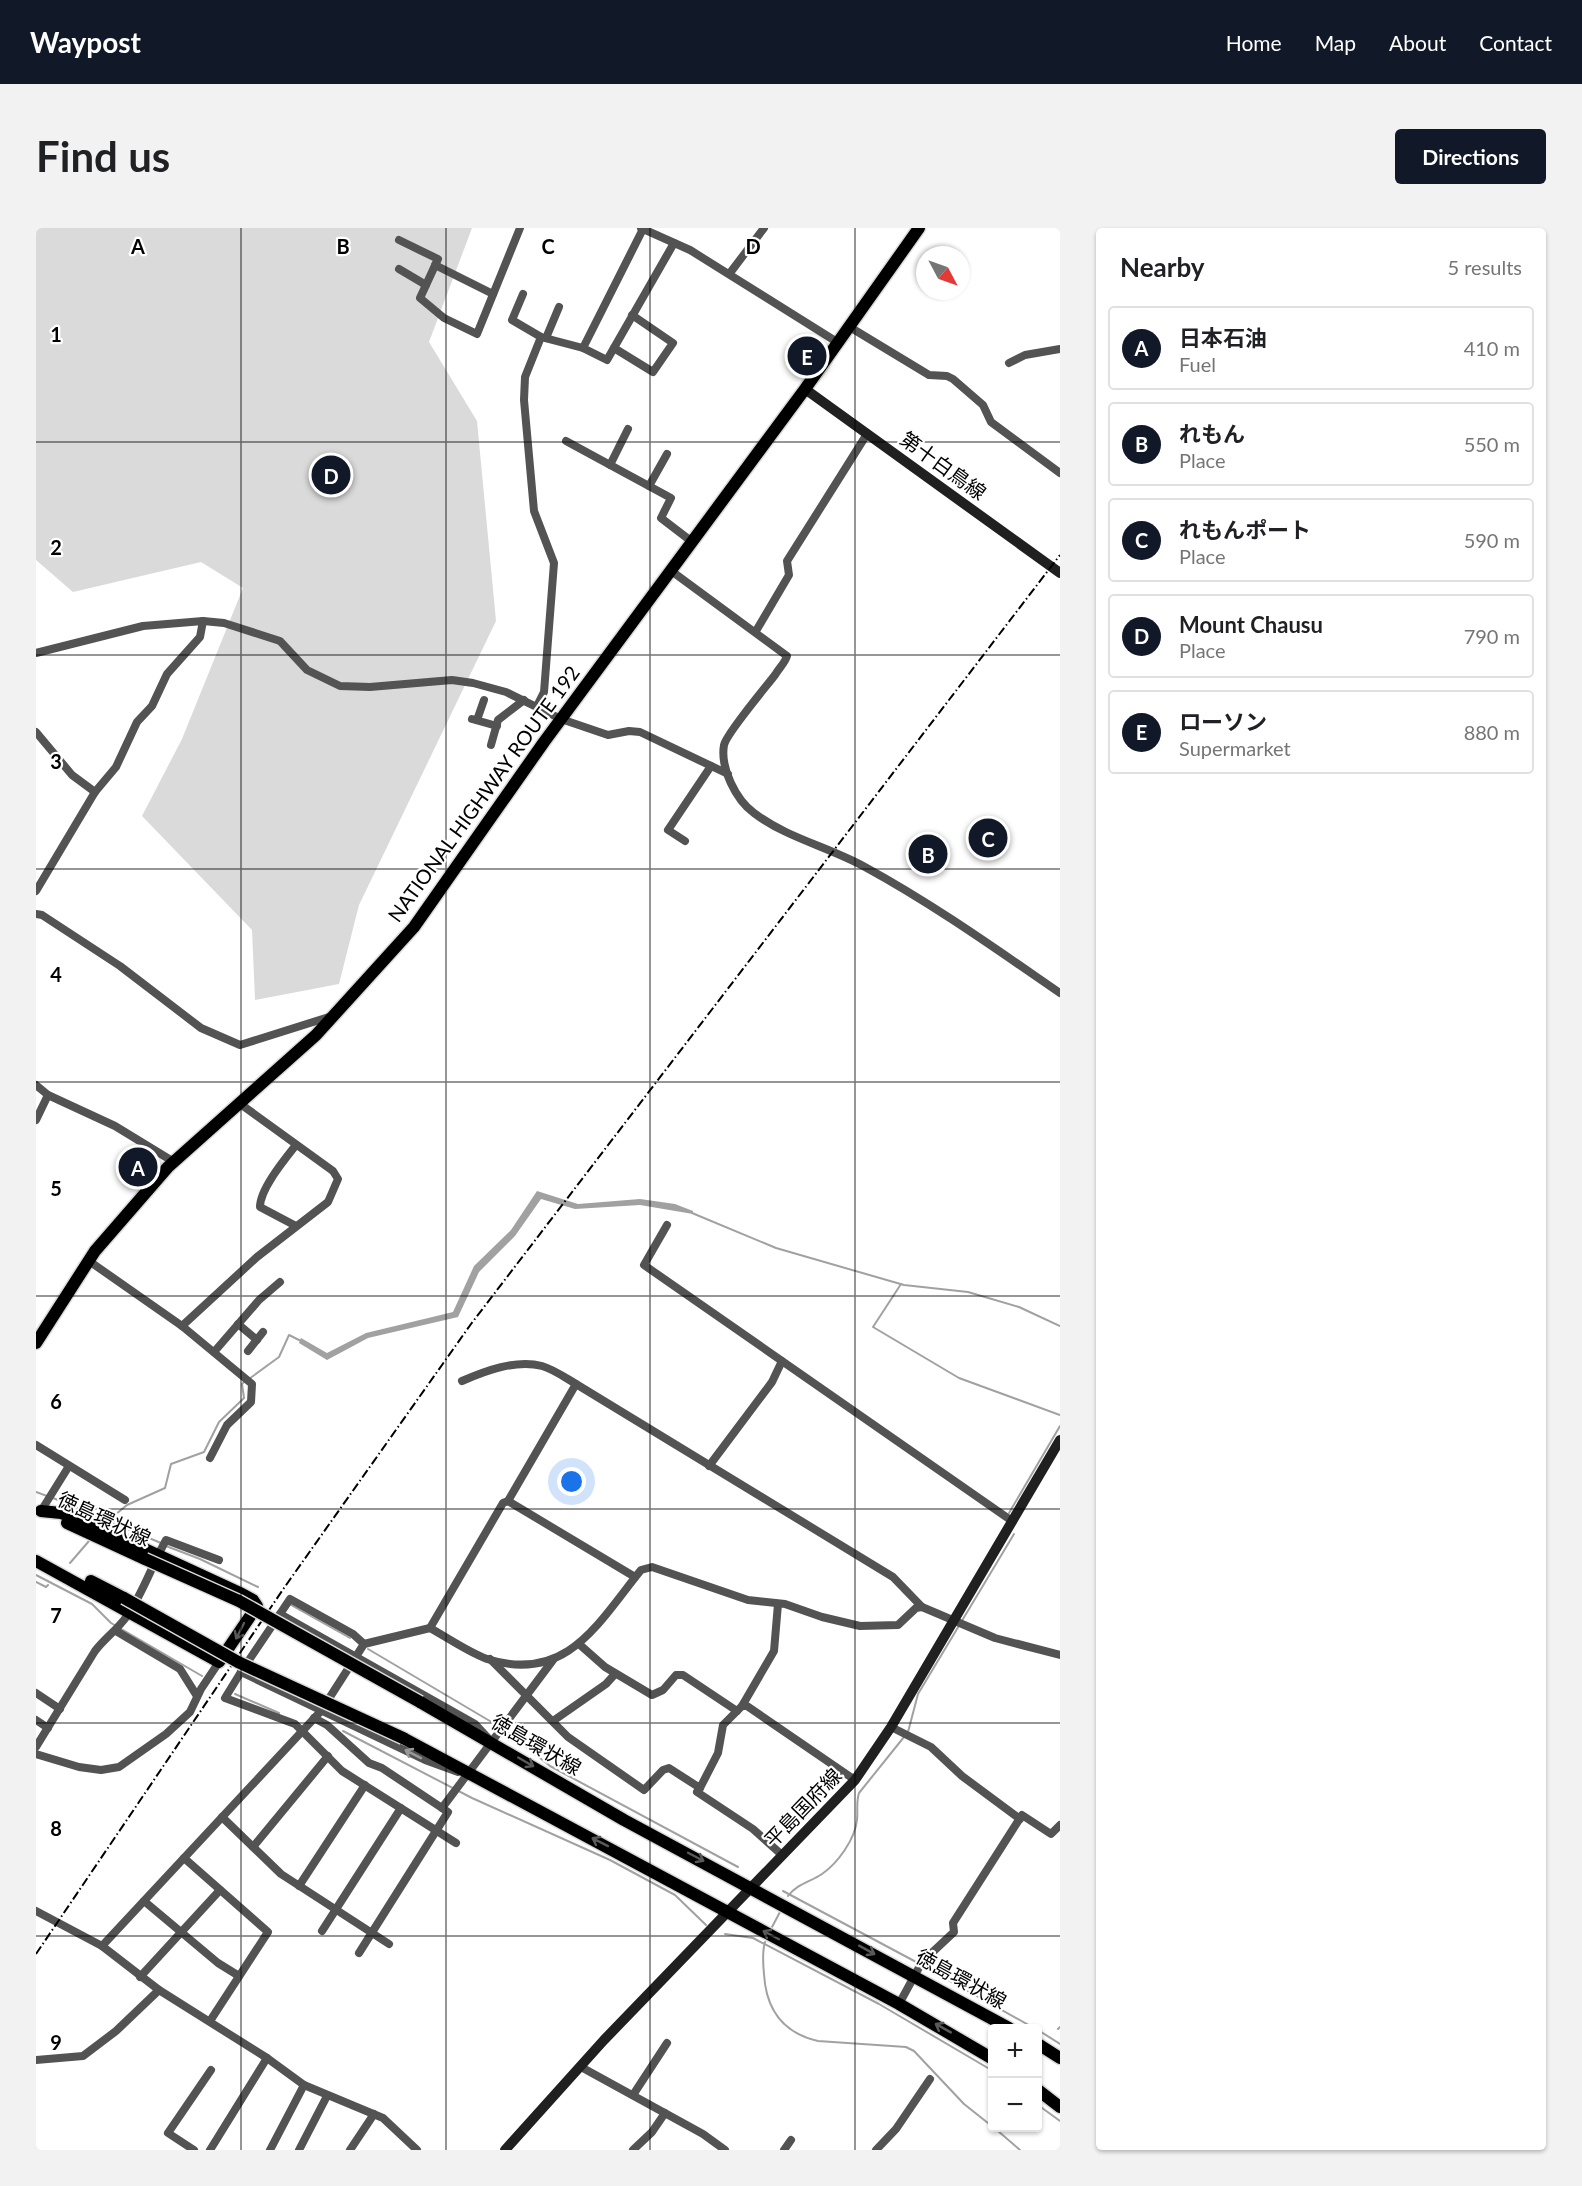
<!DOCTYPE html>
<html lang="en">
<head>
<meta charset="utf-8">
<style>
	:root { --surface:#fff; --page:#f2f2f2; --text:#202124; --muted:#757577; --line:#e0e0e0; --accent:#111827 }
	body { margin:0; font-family:Lato,"Noto Sans JP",sans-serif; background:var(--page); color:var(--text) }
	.controls { position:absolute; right:18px; bottom:18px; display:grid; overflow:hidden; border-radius:6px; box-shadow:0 2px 4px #0004 }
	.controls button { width:54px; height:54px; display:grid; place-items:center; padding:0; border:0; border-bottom:2px solid var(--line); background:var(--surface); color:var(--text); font:30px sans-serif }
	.compass { position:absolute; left:880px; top:18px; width:54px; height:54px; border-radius:50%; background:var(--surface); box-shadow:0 2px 4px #0004; rotate:131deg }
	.you { position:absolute; left:536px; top:1254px; width:21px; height:21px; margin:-15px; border:4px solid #fff; border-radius:50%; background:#1a73e8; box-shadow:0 0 0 9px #1a73e833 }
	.badge { display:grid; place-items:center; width:39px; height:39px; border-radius:50%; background:var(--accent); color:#fff; font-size:20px; font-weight:700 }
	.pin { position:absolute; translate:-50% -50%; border:3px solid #fff; box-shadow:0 2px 6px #0006 }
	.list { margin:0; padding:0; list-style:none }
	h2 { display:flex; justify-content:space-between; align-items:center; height:78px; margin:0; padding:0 24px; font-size:26px }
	h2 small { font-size:20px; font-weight:400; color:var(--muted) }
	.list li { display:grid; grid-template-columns:39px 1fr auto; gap:18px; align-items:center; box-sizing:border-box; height:84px; margin:0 12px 12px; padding:0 12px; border:2px solid var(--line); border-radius:6px }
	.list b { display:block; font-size:22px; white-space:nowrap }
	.list p { margin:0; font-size:20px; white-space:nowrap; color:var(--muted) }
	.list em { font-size:20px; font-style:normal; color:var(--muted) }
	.map { position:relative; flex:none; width:1024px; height:1922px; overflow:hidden; border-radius:6px }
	header { display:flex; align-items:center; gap:36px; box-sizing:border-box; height:84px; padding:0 30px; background:var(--accent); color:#fff }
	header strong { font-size:28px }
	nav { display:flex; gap:33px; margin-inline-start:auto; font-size:21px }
	.intro { display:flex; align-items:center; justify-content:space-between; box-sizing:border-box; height:144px; padding:0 36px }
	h1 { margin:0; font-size:42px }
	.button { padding:15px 27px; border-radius:6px; background:var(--accent); color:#fff; font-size:21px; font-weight:700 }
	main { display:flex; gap:36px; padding:0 36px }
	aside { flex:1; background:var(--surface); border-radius:6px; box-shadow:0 2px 4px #0004 }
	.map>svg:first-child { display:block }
	.green { fill:#dadada }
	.water { fill:#a1a1a1 }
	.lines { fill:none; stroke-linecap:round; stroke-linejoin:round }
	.stream { stroke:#a1a1a1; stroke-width:2 }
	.primary-casing { stroke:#dbdbdb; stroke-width:15 }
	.trunk-casing { stroke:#dbdbdb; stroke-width:15 }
	.minor { stroke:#535353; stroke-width:8 }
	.secondary { stroke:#202020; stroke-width:10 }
	.primary { stroke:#000; stroke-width:12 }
	.trunk { stroke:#000; stroke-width:12 }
	.rail { stroke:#000; stroke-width:2; stroke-dasharray:9 3 1.5 3; stroke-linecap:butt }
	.primary-bridge-casing { stroke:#dbdbdb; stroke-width:15; stroke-linecap:butt }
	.primary-bridge { stroke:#000; stroke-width:12 }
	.oneway { stroke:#595959 }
	.oneway2 { stroke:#989898 }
	.grid { fill:none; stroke:#000; stroke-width:1.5; stroke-opacity:0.55 }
	.labels { text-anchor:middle; stroke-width:4.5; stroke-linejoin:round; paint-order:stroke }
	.street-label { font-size:20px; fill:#000; stroke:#fff }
	.grid-label { font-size:20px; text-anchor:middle; font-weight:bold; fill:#000; stroke:#fff; stroke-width:4.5; stroke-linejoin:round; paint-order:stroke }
</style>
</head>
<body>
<header>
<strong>Waypost</strong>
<nav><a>Home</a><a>Map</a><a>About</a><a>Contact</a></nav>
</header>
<div class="intro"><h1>Find us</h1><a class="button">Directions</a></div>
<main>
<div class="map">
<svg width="1024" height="1922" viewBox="0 0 1024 1922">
	<rect width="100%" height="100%" fill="#fff"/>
	<!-- green -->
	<path class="green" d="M0 0H436L393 114 441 193 460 393 323 677 303 756 219 772 216 702 106 588 146 511 207 360 165 334 37 364 0 332Z"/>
	<!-- water -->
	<path class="water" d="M501 963 542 976 604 971 639 976 657 983V986L604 977 539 981 505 971 479 1008 443 1044 422 1089 332 1110 291 1132 263 1115 265 1110 291 1125 330 1105 417 1084 438 1038 475 1002Z"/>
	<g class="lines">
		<!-- stream -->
		<g class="stream">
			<path d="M656 985 740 1020 868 1057 932 1064 983 1079 1024 1098"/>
			<path d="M865 1056 837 1099 923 1150 1024 1187"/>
			<path d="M213 1151 243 1129 253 1107 265 1113"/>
			<path d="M0 1264 11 1268"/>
			<path d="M17 1270 125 1315"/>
			<path d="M973 1285 1024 1198"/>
			<path d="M74 1291 91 1277 129 1260 135 1236 168 1224 183 1194 208 1170 206 1156 208 1154"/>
			<path d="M130 1318 164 1331 222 1359"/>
			<path d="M34 1335 53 1313"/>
			<path d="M0 1347 56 1376 75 1395 166 1448"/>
			<path d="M0 1354 10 1359 12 1357"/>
			<path d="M255 1377 314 1410"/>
			<path d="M332 1421 464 1499"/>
			<path d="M199 1466 243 1485"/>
			<path d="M469 1502 514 1538 702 1639"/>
			<path d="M307 1503 436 1570 574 1632 639 1667 670 1697"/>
			<path d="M747 1663 882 1735"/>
			<path d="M752 1668C761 1656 774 1654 786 1646 802 1635 819 1611 821 1592 822 1582 820 1574 823 1565L872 1504 882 1466 978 1306"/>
			<path d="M735 1701 745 1682"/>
			<path d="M689 1706 717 1710 843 1776 957 1843"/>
			<path d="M729 1714C726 1724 727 1736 728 1746 730 1781 747 1805 782 1813L870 1819 878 1823 928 1876 957 1899"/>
			<path d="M887 1738 998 1800"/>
			<path d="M1022 1801 1024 1799"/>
			<path d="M1002 1802 1024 1816"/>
			<path d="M1002 1877 1024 1893"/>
			<path d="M964 1900 962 1903 984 1922"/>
		</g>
		<defs>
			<g id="primary">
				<path d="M31 1295 109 1331"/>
				<path d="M0 1333 183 1434 221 1378 217 1372 206 1366 48 1293 25 1285 5 1283"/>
				<path d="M55 1353 88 1370"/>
				<path d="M384 1474 588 1592 973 1800"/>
				<path d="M367 1510 863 1776 957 1831"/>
				<path d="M1002 1816 1024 1830"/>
				<path d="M1002 1862 1024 1879"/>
			</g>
			<path id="trunk" d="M0 1115 59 1023 132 939 280 807 378 699 508 514 769 161 883 0"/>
		</defs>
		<!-- primary casing -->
		<use href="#primary" class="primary-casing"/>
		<!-- trunk casing -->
		<use href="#trunk" class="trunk-casing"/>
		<!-- minor -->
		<g class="minor">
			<path d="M605 0 654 22 801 114"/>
			<path d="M363 12 402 31 384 70 408 90 441 106 484 0"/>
			<path d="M399 37 457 66"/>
			<path d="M363 41 390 57"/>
			<path d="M694 45 728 0"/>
			<path d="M487 66 476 92 505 109 547 120 571 132 638 15"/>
			<path d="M812 98 893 147 911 148 917 151 947 177 955 194 1024 245"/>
			<path d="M510 110 523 79"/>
			<path d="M547 120 607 1"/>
			<path d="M578 120 617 144 637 115 596 87"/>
			<path d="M973 135 989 127 1024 121"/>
			<path d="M530 213 635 270 625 290 655 313"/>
			<path d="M574 237 592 201"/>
			<path d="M613 258 631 226"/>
			<path d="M634 342 751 428C749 435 743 440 739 447 729 460 690 506 688 517 684 540 700 572 718 585 751 610 793 619 829 639 897 676 960 721 1024 765"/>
			<path d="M720 403 753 347 751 333 831 206"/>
			<path d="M0 425 107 398 167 393 188 395 244 413 271 442 304 458 334 459 416 452 437 455 470 464 525 491 572 507 593 503 604 504 692 546"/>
			<path d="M501 478 508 464 518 335 498 283 488 172 489 149 505 109"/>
			<path d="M436 491 461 498"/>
			<path d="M441 492 448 472"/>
			<path d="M0 504 36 547 59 564"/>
			<path d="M455 517 462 492 488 472"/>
			<path d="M649 613 632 602 675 538"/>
			<path d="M0 663 59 564 80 539 101 494 116 478 131 446 164 409 167 393"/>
			<path d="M0 686 6 687 84 738 165 800 204 817 293 789"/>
			<path d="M0 857 12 867 79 898 138 934"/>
			<path d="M0 892 12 867"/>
			<path d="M631 997 608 1037 976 1293"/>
			<path d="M260 998 224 979C224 961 249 931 260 917"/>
			<path d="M53 1033 146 1098 216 1156 215 1174 191 1197 174 1230"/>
			<path d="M202 1096 221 1112"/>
			<path d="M146 1098 221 1029 292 974 302 951 297 943 203 875"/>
			<path d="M212 1123 227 1104"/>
			<path d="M178 1124 223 1072 244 1054"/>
			<path d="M426 1153C449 1143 480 1131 506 1138 517 1141 530 1150 540 1156"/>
			<path d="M0 1217 89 1272"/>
			<path d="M673 1238 736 1154 746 1133"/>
			<path d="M472 1273 599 1349"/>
			<path d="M5 1283 33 1238"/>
			<path d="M244 1386 254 1371 317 1406 328 1416"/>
			<path d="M394 1400 467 1275 472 1273 540 1156 857 1349 886 1379"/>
			<path d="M80 1403 144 1441 161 1468"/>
			<path d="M543 1416 569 1439 616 1467 627 1462 640 1447H647L701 1483"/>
			<path d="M454 1431 532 1509 608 1562 627 1542 633 1540 664 1560 682 1525 687 1497 706 1478H711L819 1552"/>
			<path d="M205 1444 189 1470 259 1496 306 1543 420 1615"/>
			<path d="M0 1465 24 1481"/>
			<path d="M706 1478 738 1423 742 1376"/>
			<path d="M278 1490 291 1497 333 1535 346 1540 412 1584 323 1725"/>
			<path d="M0 1492 12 1500"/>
			<path d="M517 1493 570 1456 579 1446"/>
			<path d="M855 1499 895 1519 926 1548 984 1591"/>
			<path d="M0 1519 59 1423C69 1410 81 1402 91 1388 107 1365 116 1337 130 1312L183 1332"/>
			<path d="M0 1526 43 1539 65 1542 83 1539 130 1506 154 1484 165 1461 183 1434"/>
			<path d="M422 1544 389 1532 205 1444 244 1386 439 1496 452 1510"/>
			<path d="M664 1560 661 1564 717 1601 746 1627"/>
			<path d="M406 1580 517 1432"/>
			<path d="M186 1589 245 1646 353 1716"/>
			<path d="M217 1619 292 1528"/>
			<path d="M148 1630 232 1704 174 1793"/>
			<path d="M263 1658 329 1557"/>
			<path d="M108 1673 182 1735 203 1748"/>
			<path d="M0 1683 66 1718 123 1762 231 1830 268 1857 347 1890 381 1922"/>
			<path d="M286 1703 365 1580"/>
			<path d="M66 1718 285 1483 328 1416 394 1400C412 1410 432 1424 451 1431 531 1456 562 1395 605 1342L616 1339 712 1372 749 1376 786 1389 824 1398 862 1397 880 1380 886 1379 959 1410 1024 1427"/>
			<path d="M104 1749 184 1662"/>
			<path d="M863 1776 886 1734 918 1704 917 1695 986 1587 1015 1606 1024 1597"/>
			<path d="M0 1832 47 1828 80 1803 123 1762"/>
			<path d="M545 1839 667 1906 689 1922"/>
			<path d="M597 1867 631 1815"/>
			<path d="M158 1922 132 1905 175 1842"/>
			<path d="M174 1922 231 1830"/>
			<path d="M234 1922 268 1857"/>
			<path d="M263 1922 291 1868"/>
			<path d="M314 1922 338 1886"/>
			<path d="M597 1922 616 1904 629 1885"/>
			<path d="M748 1922 755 1912"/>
			<path d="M840 1922 860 1901 894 1851"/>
		</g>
		<!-- secondary -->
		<g class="secondary">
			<path d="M769 161 1024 345"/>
			<path d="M469 1922 568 1812 819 1552 855 1499 1024 1212"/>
		</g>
		<!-- primary -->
		<use href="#primary" class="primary"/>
		<!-- trunk -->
		<use href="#trunk" class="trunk"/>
		<!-- rail -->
		<path class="rail" d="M0 1726 248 1360 435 1096 1024 327"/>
		<defs>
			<g id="primary-bridge">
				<path d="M109 1331 203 1373 384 1474"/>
				<path d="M88 1370 202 1434 367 1510"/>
			</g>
		</defs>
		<!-- primary-bridge casing -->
		<use href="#primary-bridge" class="primary-bridge-casing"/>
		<!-- primary-bridge -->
		<use href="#primary-bridge" class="primary-bridge"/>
	</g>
	<!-- one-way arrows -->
	<defs><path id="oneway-shaft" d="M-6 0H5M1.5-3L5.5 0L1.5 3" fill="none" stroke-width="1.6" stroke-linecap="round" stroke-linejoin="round" transform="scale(1.5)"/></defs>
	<g class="oneway">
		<use href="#oneway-shaft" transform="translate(204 1403) rotate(117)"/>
		<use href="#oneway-shaft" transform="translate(490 1534) rotate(30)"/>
		<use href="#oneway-shaft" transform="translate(564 1614) rotate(-153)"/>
		<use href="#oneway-shaft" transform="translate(660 1629) rotate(28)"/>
		<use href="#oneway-shaft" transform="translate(735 1707) rotate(-152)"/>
		<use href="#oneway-shaft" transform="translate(831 1722) rotate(29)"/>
		<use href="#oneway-shaft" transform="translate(907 1800) rotate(-151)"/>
	</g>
	<use class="oneway2" href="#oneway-shaft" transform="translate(377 1526) rotate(-153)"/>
	<!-- grid -->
	<path class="grid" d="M205 0V1922M410 0V1922M614 0V1922M819 0V1922M0 214H1024M0 427H1024M0 641H1024M0 854H1024M0 1068H1024M0 1281H1024M0 1495H1024M0 1708H1024"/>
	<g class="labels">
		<!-- street labels -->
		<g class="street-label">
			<text transform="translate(907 238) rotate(36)" y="7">第十白鳥線</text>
			<text transform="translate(448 566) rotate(-54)" y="7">NATIONAL HIGHWAY ROUTE 192</text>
			<text transform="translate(68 1291) rotate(25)" y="7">徳島環状線</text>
			<text transform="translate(500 1517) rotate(30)" y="7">徳島環状線</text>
			<text transform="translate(767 1580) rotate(-46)" y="7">平島国府線</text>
			<text transform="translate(925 1751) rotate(29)" y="7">徳島環状線</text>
		</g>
	</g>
	<g class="grid-label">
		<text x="102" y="26">A</text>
		<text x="307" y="26">B</text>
		<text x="512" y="26">C</text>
		<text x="717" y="26">D</text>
		<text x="20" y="114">1</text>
		<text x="20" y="327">2</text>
		<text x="20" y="541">3</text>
		<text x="20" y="754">4</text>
		<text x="20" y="968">5</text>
		<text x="20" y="1181">6</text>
		<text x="20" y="1395">7</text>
		<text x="20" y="1608">8</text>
		<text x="20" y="1822">9</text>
	</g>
</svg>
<div class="controls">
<button>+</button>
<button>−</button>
</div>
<svg class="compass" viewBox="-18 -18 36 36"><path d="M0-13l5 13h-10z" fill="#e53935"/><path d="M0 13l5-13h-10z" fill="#757577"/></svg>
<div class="you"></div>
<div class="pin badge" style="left:102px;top:939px">A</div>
<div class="pin badge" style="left:892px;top:626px">B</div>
<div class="pin badge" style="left:952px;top:610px">C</div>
<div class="pin badge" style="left:295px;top:247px">D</div>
<div class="pin badge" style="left:771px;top:128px">E</div>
</div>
<aside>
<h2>Nearby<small>5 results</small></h2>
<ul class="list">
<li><span class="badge">A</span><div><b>日本石油</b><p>Fuel</p></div><em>410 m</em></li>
<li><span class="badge">B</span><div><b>れもん</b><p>Place</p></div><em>550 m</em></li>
<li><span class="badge">C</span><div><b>れもんポート</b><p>Place</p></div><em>590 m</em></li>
<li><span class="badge">D</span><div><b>Mount Chausu</b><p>Place</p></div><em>790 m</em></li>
<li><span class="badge">E</span><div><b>ローソン</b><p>Supermarket</p></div><em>880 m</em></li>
</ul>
</aside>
</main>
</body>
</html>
